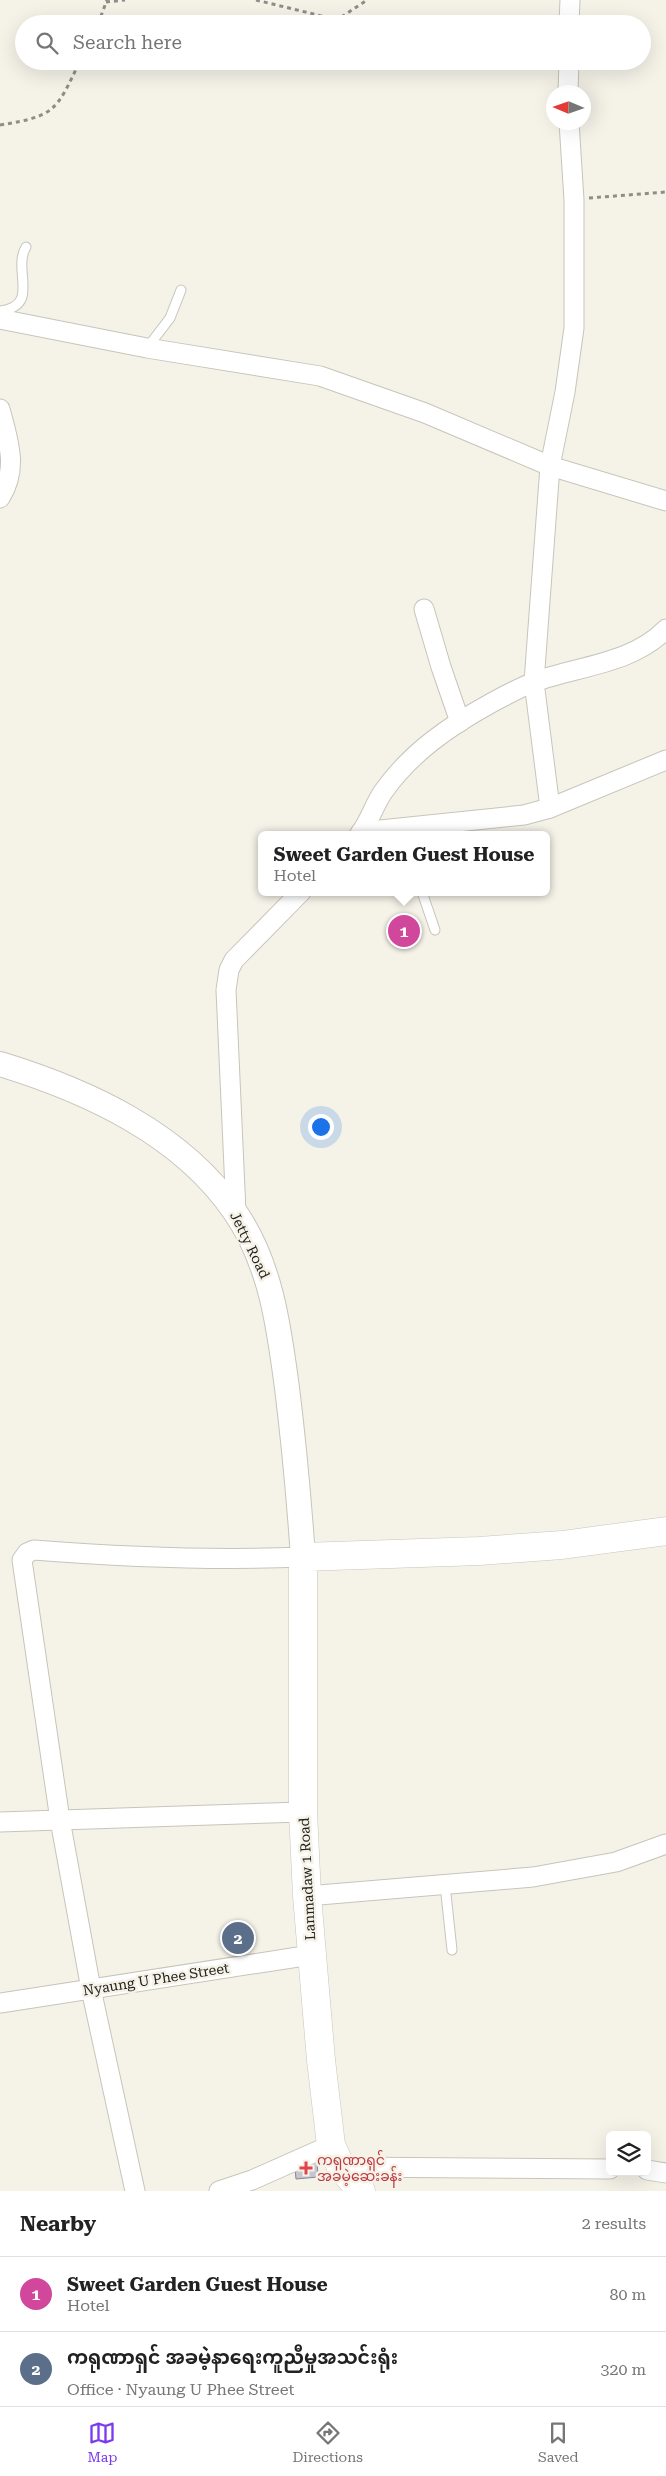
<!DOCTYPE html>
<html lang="en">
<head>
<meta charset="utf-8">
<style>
	:root { --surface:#fff; --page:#f6f6f6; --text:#222; --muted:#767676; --line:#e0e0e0; --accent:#7c3aed }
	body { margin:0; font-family:"Roboto Serif","Noto Sans Myanmar",serif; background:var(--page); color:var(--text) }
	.controls { position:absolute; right:15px; bottom:15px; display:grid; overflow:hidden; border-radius:8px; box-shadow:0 5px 20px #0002 }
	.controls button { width:45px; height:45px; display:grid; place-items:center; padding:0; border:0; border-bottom:1px solid var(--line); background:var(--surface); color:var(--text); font:25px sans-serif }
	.compass { position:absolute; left:546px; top:85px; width:45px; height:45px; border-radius:50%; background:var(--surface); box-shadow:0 5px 20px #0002; rotate:272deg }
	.you { position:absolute; left:320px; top:1126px; width:18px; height:18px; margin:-12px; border:4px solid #fff; border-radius:50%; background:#1a73e8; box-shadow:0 0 0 8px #1a73e833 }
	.badge { display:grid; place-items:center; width:32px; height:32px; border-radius:50%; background:var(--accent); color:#fff; font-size:16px; font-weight:700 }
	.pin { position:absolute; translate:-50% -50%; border:2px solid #fff; box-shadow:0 1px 5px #0006 }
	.popup { position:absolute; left:258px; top:831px; width:292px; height:65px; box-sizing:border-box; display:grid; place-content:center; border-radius:8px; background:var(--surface); filter:drop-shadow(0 1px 4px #0005); font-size:16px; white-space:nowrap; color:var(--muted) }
	.popup b { font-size:19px; color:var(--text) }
	.popup::after { content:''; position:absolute; left:50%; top:100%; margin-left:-10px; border:10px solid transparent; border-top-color:var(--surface) }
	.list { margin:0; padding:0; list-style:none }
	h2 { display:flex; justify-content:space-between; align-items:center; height:65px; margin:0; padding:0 20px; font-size:21px }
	h2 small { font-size:16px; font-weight:400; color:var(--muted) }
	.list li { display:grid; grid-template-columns:32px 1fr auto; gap:15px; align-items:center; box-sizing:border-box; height:75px; padding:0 20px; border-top:1px solid var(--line) }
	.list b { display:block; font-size:19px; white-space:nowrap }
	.list p { margin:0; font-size:16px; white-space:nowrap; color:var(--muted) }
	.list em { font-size:16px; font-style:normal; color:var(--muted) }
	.icon { flex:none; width:28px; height:28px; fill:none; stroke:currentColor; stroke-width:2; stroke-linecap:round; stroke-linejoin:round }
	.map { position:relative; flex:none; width:666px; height:2191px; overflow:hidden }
	.search { position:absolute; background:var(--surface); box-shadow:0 5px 20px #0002; left:15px; right:15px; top:15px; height:55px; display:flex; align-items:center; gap:12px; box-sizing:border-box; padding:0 18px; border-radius:28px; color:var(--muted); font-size:19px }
	.sheet { height:215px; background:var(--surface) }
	nav { display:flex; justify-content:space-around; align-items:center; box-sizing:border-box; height:70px; border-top:1px solid var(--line); background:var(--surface); font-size:14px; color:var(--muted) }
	nav a { display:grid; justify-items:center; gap:2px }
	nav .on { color:var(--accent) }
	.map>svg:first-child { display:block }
	.building { fill:#c4c5d0; stroke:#868791 }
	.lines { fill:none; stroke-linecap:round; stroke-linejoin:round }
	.service-casing { stroke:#c7c5ba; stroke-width:11 }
	.minor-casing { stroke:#c7c5ba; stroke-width:21 }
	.tertiary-casing { stroke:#c7c5ba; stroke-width:26 }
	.trunk-casing { stroke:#c7c5ba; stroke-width:29 }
	.path { stroke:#8f8e86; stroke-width:3; stroke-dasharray:4 4; stroke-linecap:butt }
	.service { stroke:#fff; stroke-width:9 }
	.minor { stroke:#fff; stroke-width:19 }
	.tertiary { stroke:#fff; stroke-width:24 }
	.trunk { stroke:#fff; stroke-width:28 }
	.health-dot { fill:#e0444e; stroke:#f5f3e8; stroke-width:2 }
	.labels { text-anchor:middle; stroke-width:5; stroke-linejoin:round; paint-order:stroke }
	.street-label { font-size:14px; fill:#22211d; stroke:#f5f3e8 }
	.health-label { font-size:14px; fill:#be3a42; stroke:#f5f3e8; text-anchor:start }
</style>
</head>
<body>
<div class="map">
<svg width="666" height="2191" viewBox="0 0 666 2191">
	<rect width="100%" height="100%" fill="#f5f3e8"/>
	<!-- building -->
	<g class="building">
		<path d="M245 1929 246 1946 232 1948 230 1931Z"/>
		<path d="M317 2158 318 2177 296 2179 294 2159Z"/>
	</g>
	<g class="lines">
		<defs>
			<g id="service">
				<path d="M0 311C41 306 12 270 26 247"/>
				<path d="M147 348 170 318 181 290"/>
				<path d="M422 892 435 930"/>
				<path d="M445 1885 452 1950"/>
			</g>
			<g id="minor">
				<path d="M569 24 570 0"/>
				<path d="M568 92 569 61"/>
				<path d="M0 319 147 348 320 376 425 413 550 466 666 501"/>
				<path d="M0 409C8 440 19 468 0 498"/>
				<path d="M424 609 441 667 460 722"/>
				<path d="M550 808 534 682 550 466 565 392 574 328V200L569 122"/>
				<path d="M361 832 524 815 550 808 666 760"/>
				<path d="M359 835C369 823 374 805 383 792 411 752 451 725 493 702 506 695 521 687 534 682 578 666 632 664 666 629"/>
				<path d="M236 1212 226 990 229 970 234 960 301 892"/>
				<path d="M0 1822 303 1812"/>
				<path d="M307 1896 533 1877 616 1862 666 1844"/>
				<path d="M0 2003 311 1955"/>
				<path d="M341 2167 610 2169"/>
				<path d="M647 2170 666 2173"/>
				<path d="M135 2191 91 1989 60 1820 22 1560 27 1553 34 1550C124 1557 213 1561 303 1557"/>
				<path d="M219 2191 252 2180 331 2145"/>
			</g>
			<path id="tertiary" d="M0 1064C88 1091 182 1134 235 1212 271 1264 279 1327 287 1388 294 1444 299 1500 303 1557"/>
			<path id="trunk" d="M361 2191 341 2167 331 2145 321 2060 307 1896 303 1812V1557L479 1551 562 1545 666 1531"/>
		</defs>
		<!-- service casing -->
		<use href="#service" class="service-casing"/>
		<!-- minor casing -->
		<use href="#minor" class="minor-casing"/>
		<!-- tertiary casing -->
		<use href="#tertiary" class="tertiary-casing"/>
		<!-- trunk casing -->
		<use href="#trunk" class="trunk-casing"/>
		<!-- path -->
		<g class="path">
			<path d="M256 0 334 19 343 16 367 0"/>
			<path d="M106 2 125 0"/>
			<path d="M98 24 107 0"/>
			<path d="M0 125C56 116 56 111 80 61"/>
			<path d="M589 198 666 192"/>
		</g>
		<!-- service -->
		<use href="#service" class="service"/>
		<!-- minor -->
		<use href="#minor" class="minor"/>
		<!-- tertiary -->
		<use href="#tertiary" class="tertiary"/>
		<!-- trunk -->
		<use href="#trunk" class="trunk"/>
	</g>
	<!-- markers -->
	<path class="health-dot" d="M303.5 2160.5h5v5h5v5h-5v5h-5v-5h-5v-5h5z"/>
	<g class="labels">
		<!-- street labels -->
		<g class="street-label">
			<text transform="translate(250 1245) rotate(64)" y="5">Jetty Road</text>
			<text transform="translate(307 1879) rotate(-93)" y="5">Lanmadaw 1 Road</text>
			<text transform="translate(156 1979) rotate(-9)" y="5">Nyaung U Phee Street</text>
		</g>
		<!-- health labels -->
		<g class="health-label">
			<text x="317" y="2165">ကရုဏာရှင်<tspan x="317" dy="16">အခမဲ့ဆေးခန်း</tspan></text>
		</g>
	</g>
</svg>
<div class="controls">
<button><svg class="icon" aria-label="layers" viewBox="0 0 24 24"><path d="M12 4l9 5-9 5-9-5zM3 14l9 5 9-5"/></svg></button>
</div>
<svg class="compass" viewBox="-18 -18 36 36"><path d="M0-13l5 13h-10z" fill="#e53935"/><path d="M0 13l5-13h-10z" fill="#767676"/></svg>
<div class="you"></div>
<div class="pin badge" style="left:404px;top:931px;background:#d1479c">1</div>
<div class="popup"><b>Sweet Garden Guest House</b>Hotel</div>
<div class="pin badge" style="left:238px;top:1938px;background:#5c6f8a">2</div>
<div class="search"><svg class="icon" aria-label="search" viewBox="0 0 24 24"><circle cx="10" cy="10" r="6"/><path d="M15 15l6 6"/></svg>Search here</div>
</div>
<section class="sheet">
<h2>Nearby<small>2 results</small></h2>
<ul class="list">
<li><span class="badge" style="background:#d1479c">1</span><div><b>Sweet Garden Guest House</b><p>Hotel</p></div><em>80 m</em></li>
<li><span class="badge" style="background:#5c6f8a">2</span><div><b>ကရုဏာရှင် အခမဲ့နာရေးကူညီမှုအသင်းရုံး</b><p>Office · Nyaung U Phee Street</p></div><em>320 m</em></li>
</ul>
</section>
<nav>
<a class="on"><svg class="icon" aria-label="map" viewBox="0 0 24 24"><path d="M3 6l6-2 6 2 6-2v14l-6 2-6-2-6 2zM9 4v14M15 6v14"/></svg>Map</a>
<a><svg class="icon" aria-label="directions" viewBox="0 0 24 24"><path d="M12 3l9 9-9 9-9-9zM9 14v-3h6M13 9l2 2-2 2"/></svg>Directions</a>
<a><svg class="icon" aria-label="saved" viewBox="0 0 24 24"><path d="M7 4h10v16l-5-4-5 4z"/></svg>Saved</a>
</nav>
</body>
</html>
